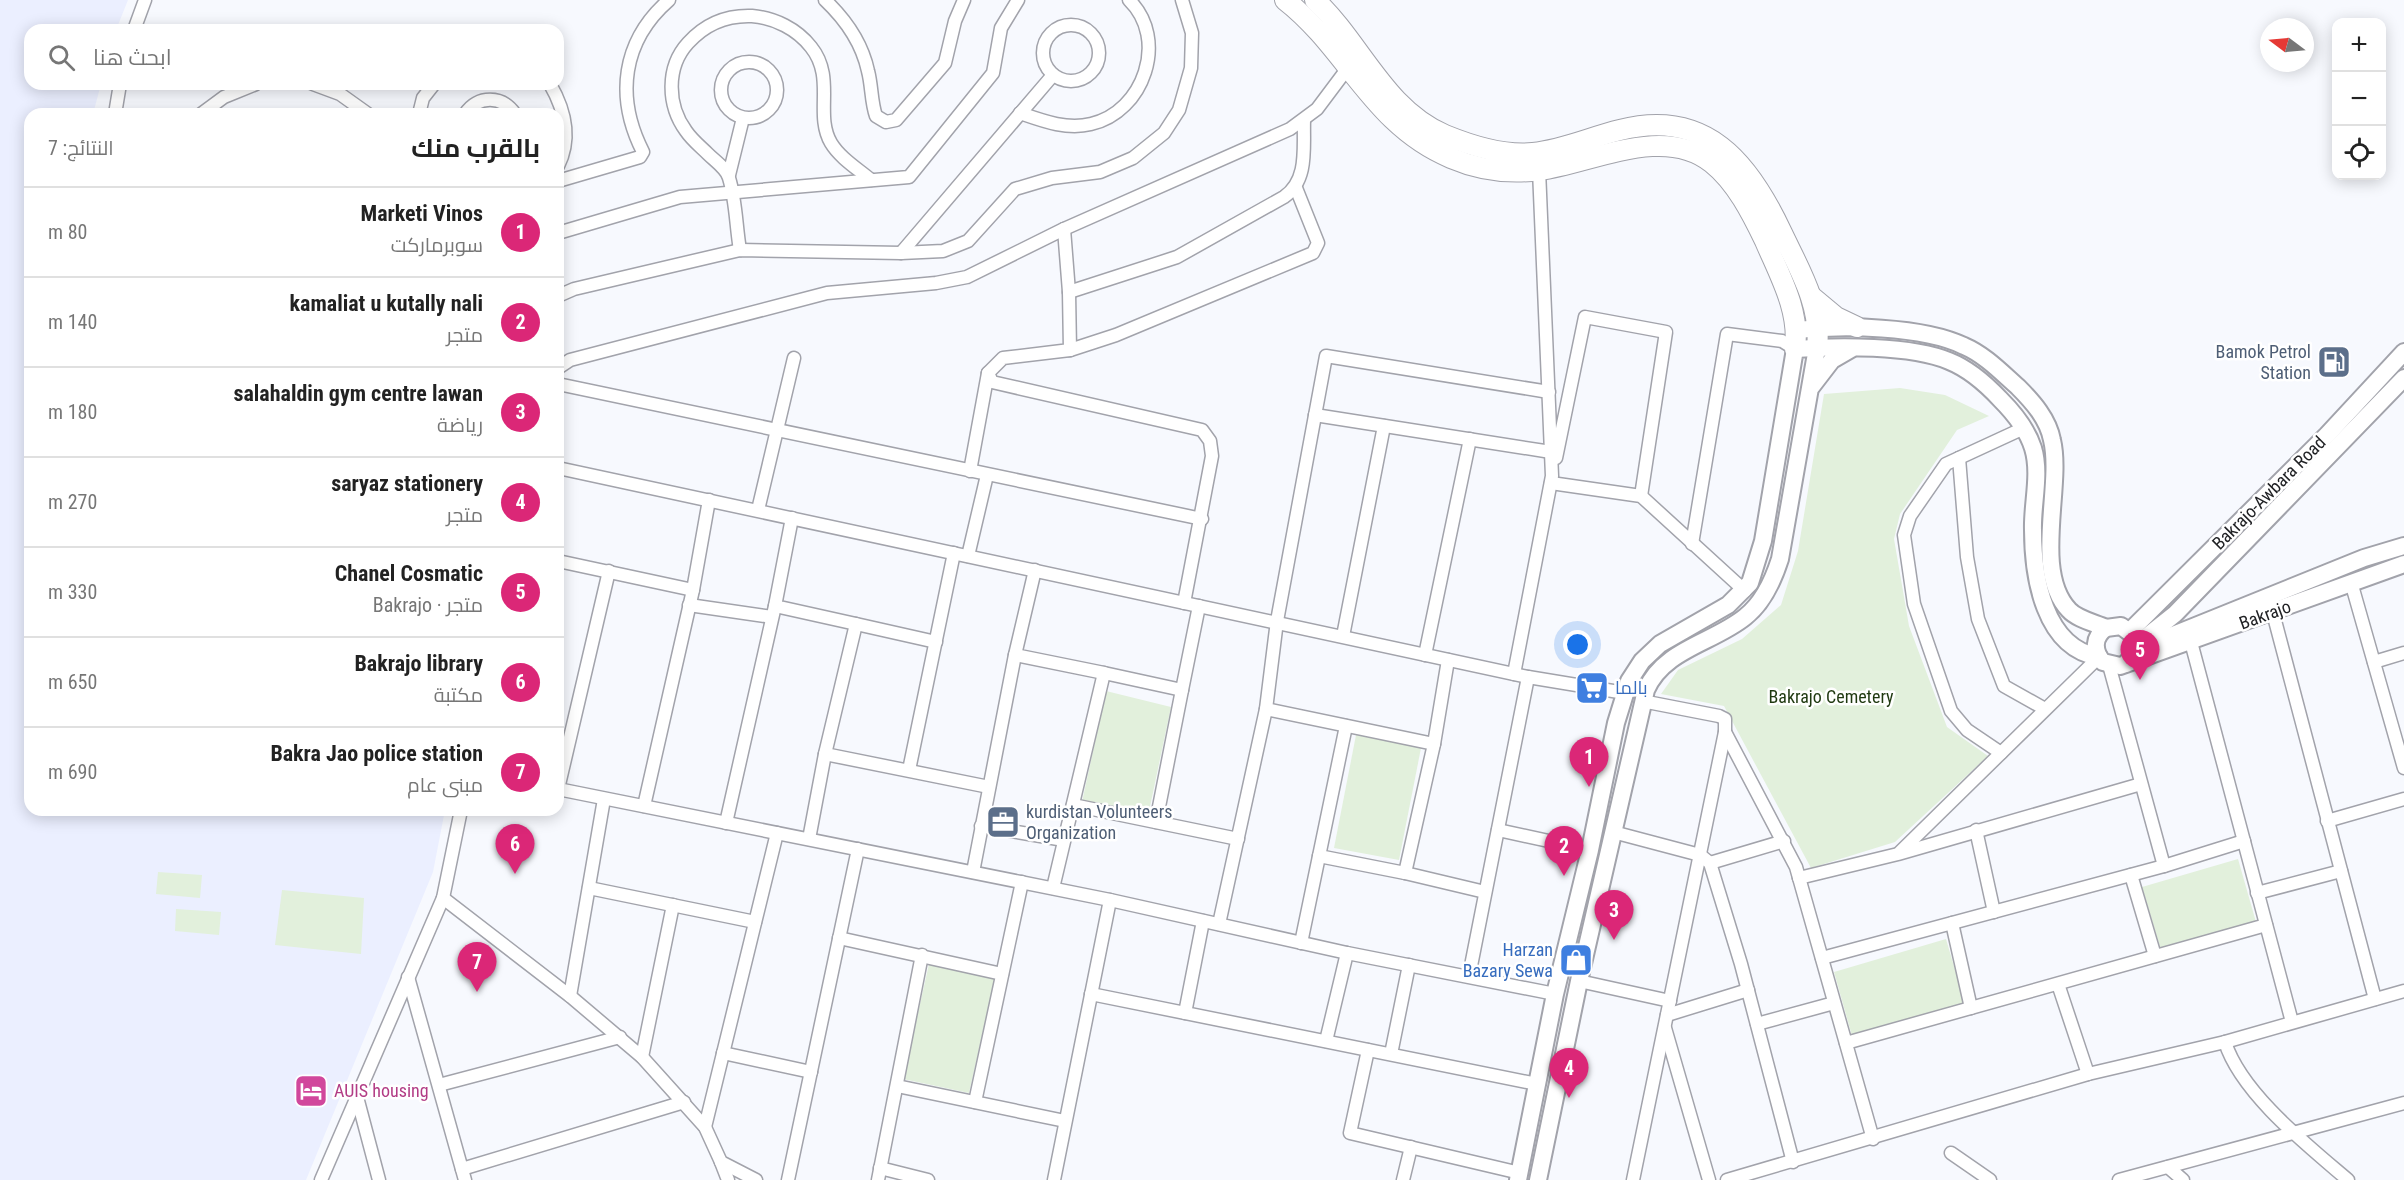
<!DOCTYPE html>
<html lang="ar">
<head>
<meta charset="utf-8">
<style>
	:root { --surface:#fff; --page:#f2f2f2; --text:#222; --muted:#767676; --line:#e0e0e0; --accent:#db2777 }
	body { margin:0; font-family:"Roboto Condensed",Cairo,sans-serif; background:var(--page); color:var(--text); direction:rtl }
	.controls { position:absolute; right:18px; top:18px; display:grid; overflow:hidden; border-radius:12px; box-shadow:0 3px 15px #0003 }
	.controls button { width:54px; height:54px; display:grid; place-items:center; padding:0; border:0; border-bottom:2px solid var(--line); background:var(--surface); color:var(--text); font:30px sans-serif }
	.compass { position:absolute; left:2260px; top:18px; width:54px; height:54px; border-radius:50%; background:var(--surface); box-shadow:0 3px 15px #0003; rotate:286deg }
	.you { position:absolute; left:1578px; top:645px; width:21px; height:21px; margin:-15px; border:4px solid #fff; border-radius:50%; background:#1a73e8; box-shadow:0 0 0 9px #1a73e833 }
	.badge { display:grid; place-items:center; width:39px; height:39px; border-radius:50%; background:var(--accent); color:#fff; font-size:20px; font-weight:700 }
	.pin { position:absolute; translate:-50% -50px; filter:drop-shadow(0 2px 3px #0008) }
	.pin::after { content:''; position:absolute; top:32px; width:21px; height:18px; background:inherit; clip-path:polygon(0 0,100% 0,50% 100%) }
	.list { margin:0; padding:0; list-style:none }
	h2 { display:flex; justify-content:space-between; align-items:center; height:78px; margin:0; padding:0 24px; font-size:26px }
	h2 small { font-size:20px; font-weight:400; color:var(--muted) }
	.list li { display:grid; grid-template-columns:39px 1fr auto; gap:18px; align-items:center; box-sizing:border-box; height:90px; padding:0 24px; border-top:2px solid var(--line) }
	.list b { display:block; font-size:22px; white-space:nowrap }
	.list p { margin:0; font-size:20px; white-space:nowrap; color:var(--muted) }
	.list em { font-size:20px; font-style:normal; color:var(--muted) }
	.icon { flex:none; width:33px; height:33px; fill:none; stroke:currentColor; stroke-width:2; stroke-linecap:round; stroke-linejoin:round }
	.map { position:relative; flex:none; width:2404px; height:1180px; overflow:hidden; direction:ltr }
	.search { position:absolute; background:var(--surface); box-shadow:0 3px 15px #0003; left:24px; top:24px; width:540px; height:66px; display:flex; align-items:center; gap:15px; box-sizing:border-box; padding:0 21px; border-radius:18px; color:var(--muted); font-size:22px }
	.panel { position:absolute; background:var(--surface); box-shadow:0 3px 15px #0003; left:24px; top:108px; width:540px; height:708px; border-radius:18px; direction:rtl }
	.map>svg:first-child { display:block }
	.built { fill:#ebefff }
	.green { fill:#e2f0dc }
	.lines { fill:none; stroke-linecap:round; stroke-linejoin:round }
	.street-casing { stroke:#a2a3ab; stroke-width:15 }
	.secondary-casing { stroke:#a2a3ab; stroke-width:20 }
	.primary-casing { stroke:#a2a3ab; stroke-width:22 }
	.street { stroke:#fff; stroke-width:12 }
	.secondary { stroke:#fff; stroke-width:16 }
	.primary { stroke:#fff; stroke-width:20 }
	.labels { text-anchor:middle; stroke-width:5; stroke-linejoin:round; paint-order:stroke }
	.service-label { font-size:18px; fill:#4e5e75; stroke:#fff; text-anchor:end }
	.street-label { font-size:18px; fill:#212225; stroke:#fff }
	.shop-label { font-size:18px; fill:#366cbe; stroke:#fff; text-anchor:start }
	.park-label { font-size:18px; fill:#1f3910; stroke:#fff }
	.hotel-label { font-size:18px; fill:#b23c85; stroke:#fff; text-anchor:start }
</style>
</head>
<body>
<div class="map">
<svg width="2404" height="1180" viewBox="0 0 2404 1180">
	<rect width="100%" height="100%" fill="#f7f9fe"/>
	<!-- built -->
	<path class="built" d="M0 0H128L116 30H30V84H101L93 114H30V810H445L433 872 306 1180H0Z"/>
	<!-- green -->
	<g class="green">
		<path d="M1900 388 1945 395 1989 416 1957 430 1900 514 1894 539 1909 626 1947 727 1988 756 1895 842 1811 868 1724 706 1661 694 1678 670 1742 639 1781 605 1798 551 1824 394Z"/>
		<path d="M1106 691 1171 707 1148 816 1082 802Z"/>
		<path d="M1356 735 1421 748 1399 860 1334 848Z"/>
		<path d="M2238 859 2256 922 2161 950 2142 887Z"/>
		<path d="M158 872 202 875 200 898 156 894Z"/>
		<path d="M282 890 364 898 361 954 275 945Z"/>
		<path d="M176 909 221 912 219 935 175 931Z"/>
		<path d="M1946 939 1965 1004 1852 1036 1834 972Z"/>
		<path d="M929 964 995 978 969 1093 903 1079Z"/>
	</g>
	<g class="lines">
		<defs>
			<g id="street">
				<path d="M825 0C845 19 862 43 868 71 872 86 871 102 876 116L886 122 896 120 945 63 955 21 964 0"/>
				<circle cx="1071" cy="53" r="28"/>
				<path d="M134 30 145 0"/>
				<circle cx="749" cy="90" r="28"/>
				<path d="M313 84 340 94 368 114"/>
				<path d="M550 84C565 110 572 138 558 166"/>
				<path d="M1020 113C1043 121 1067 130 1091 124 1144 112 1169 39 1129 0"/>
				<path d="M115 114 120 84"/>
				<path d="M201 114 224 97 256 84"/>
				<path d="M419 114 423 98 434 84"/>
				<path d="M465 114C478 95 502 95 515 114"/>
				<path d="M729 175 743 118"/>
				<path d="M558 181 640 157 643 152C615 97 622 41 669 0"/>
				<path d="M1064 229 1069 292 1070 350 1003 358 988 373 992 382 1202 430 1210 441 1212 456 1184 603"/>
				<path d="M558 233 680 197 909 177 993 73 1001 28 1018 0"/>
				<path d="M740 250C736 227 736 200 729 178 727 169 715 161 708 154 701 147 692 140 686 131 667 105 666 67 688 43 705 24 727 15 752 16 775 18 797 29 811 47 836 78 814 114 831 143 840 158 858 169 871 180"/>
				<path d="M901 253 1053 75"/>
				<path d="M1069 292 1177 257 1284 197C1309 180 1303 147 1304 120"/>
				<path d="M558 296 574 289 740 250 901 253 943 251 968 241 1015 189 1052 178 1100 172 1133 158 1164 133 1179 110 1191 68 1192 33 1182 0"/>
				<path d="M1070 350 1116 335 1313 253 1318 243 1296 188"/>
				<path d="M558 368 570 360 827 293 936 283 967 277 1064 229 1290 129 1317 109 1347 69"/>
				<path d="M558 384 1202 519"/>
				<path d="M1315 415 1551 452"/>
				<path d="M1556 458 1585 317 1666 332 1641 496"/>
				<path d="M1959 458 1967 557 1978 619 2004 686 2045 709"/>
				<path d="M558 468 1528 677 1625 693"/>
				<path d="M970 471 988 373"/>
				<path d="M1551 483 1641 496 1745 591"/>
				<path d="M758 510 794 358"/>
				<path d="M792 518 775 606 856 624 825 754 809 839"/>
				<path d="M1692 544 1727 334 1782 341 1795 349"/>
				<path d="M968 556 987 475"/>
				<path d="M558 561 693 590 644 806"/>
				<path d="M1035 570 1015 655 1104 673 1053 888"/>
				<path d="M2351 582 2404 768"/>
				<path d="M693 590 709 500"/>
				<path d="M689 605 772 617"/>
				<path d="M2273 613 2375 999"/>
				<path d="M856 624 936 642"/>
				<path d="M1343 636 1384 426"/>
				<path d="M2191 642 2292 1022"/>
				<path d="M1425 655 1470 439"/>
				<path d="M2374 662 2404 653"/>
				<path d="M2109 665 2164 866"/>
				<path d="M1104 673 1182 690 1156 822"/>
				<path d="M1514 674 1552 476 1539 170"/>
				<path d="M1182 690 1199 606"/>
				<path d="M1266 709 1277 621 1326 356 1549 392"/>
				<path d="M1725 732 1796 867 1873 1139"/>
				<path d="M1434 744 1405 873 1485 892"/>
				<path d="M2001 753 1967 730 1951 711 1914 604 1904 535 1910 516 1946 464 2024 428"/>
				<path d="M825 754 989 787"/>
				<path d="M909 770 954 553"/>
				<path d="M558 789 1110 900 1347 953 1555 994"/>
				<path d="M558 789 609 571"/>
				<path d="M1073 805 1238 839"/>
				<path d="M2327 821 2404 799"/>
				<path d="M726 823 775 606"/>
				<path d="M981 826 1064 840"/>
				<path d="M1498 830 1590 850"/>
				<path d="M1976 830 1994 912"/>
				<path d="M1613 832 1700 855 1710 863 1741 964 1793 1162"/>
				<path d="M1900 852 2099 657"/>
				<path d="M1319 856 1405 873"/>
				<path d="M1710 863 1784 841"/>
				<path d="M973 872 1015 655"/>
				<path d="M2131 875 2155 956"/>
				<path d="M1799 878 1898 854 2141 784"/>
				<path d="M589 888 755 922"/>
				<path d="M2257 893 2341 871"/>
				<path d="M443 898 570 996 642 1057 705 1127 721 1162 756 1180"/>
				<path d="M1952 923 1971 1008"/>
				<path d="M1219 924 1266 709 1434 744 1448 660"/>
				<path d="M839 938 1002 974"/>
				<path d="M1301 943 1346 726"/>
				<path d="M1822 958 2164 866 2244 841"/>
				<path d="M1469 976 1528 677"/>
				<path d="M408 977 465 1180"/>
				<path d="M1579 981 1670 1001"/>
				<path d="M2058 984 2088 1074"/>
				<path d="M1091 994 1537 1084"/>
				<path d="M570 996 604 799"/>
				<path d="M1185 1013 1203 921"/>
				<path d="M1667 1015 1748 990"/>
				<path d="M1757 1024 1834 1003"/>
				<path d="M1665 1028 1709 1180"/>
				<path d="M1326 1041 1347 953"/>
				<path d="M2225 1042C2241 1093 2307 1145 2348 1180"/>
				<path d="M1846 1043 2266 925"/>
				<path d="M1368 1050 1350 1133 1520 1173"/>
				<path d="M723 1053 811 1072"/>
				<path d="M1391 1054 1409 965"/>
				<path d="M642 1057 673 905"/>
				<path d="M439 1085 620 1037"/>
				<path d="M897 1086 1065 1121"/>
				<path d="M357 1097 379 1180"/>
				<path d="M975 1102 1022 882"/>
				<path d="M705 1127 777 833"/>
				<path d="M1951 1153 1990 1180"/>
				<path d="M721 1162 728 1180"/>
				<path d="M2168 1167 2183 1180"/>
				<path d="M880 1168 928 1180"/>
				<path d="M462 1169 684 1102"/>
				<path d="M321 1180 443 898 461 810"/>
				<path d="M788 1180 858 849"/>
				<path d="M878 1180 922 955"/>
				<path d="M1054 1180 1110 900"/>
				<path d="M1403 1180 1411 1147"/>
				<path d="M1633 1180 1725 732V719L1719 716 1642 701"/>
				<path d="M1727 1180 2088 1074 2225 1042 2404 991"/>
				<path d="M2119 1180 2404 1103"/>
			</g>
			<g id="secondary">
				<path d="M1797 330C1842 325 1923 326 1964 346 1985 355 2001 372 2018 387 2033 402 2048 419 2052 440 2063 486 2032 571 2069 610 2077 619 2095 623 2106 628"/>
				<path d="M1812 386 1832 360 1851 349"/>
				<path d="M2130 631 2327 435 2404 352"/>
				<path d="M2151 644 2364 558 2404 546"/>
				<path d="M2136 645 2175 614 2404 378"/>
				<path d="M2126 664 2136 650 2133 635 2121 626 2106 628C2093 637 2093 651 2103 662L2120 666 2404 564"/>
				<path d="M1518 1180 1555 994 1590 850 1616 723 1629 681 1642 661 1660 644 1728 605 1750 583 1763 541 1795 349C1837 346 1911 345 1949 361 1969 369 1986 384 2000 399 2014 413 2027 429 2033 448 2041 474 2032 504 2033 530 2033 577 2044 648 2099 657"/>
				<path d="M1538 1180 1579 981 1646 690C1664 649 1713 643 1745 617 1763 603 1773 581 1780 559L1817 348"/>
			</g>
			<g id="primary">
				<path d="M1285 0C1348 49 1372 125 1451 158 1479 170 1510 174 1540 170 1592 163 1664 124 1712 163 1736 182 1752 214 1765 241 1780 276 1800 311 1795 349"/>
				<path d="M1315 0C1361 43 1384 109 1445 135 1472 146 1504 156 1533 153 1563 150 1591 137 1620 130 1706 108 1749 162 1782 233 1799 269 1822 306 1817 348"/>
				<path d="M1812 297 1836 317 1857 327"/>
			</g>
		</defs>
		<!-- street casing -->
		<use href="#street" class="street-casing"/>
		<!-- secondary casing -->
		<use href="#secondary" class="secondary-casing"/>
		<!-- primary casing -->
		<use href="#primary" class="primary-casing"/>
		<!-- street -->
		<use href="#street" class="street"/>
		<!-- secondary -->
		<use href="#secondary" class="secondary"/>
		<!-- primary -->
		<use href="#primary" class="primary"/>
	</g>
	<!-- icons -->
	<defs>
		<symbol id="fuel-square" viewBox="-11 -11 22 22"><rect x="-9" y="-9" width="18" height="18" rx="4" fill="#5c6f8a" stroke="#fff"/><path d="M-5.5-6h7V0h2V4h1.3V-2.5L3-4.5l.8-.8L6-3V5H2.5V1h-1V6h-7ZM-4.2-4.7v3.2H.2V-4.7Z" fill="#fff"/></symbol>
		<symbol id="supermarket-square" viewBox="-11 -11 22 22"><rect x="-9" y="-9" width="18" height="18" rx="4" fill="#3f7fe0" stroke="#fff"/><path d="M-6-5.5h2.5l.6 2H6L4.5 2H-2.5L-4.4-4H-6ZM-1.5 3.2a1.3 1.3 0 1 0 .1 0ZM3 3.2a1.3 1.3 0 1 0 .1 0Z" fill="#fff"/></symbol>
		<symbol id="office-square" viewBox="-11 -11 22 22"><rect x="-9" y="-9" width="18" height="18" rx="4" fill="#5c6f8a" stroke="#fff"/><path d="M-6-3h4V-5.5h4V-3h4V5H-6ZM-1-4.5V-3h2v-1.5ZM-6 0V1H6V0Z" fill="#fff"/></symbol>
		<symbol id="shop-square" viewBox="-11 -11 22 22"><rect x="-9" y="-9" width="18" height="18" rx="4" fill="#3f7fe0" stroke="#fff"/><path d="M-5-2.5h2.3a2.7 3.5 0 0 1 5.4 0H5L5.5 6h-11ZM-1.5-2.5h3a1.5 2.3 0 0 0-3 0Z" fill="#fff"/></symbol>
		<symbol id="hotel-square" viewBox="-11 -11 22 22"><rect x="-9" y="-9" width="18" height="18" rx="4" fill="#d1479c" stroke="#fff"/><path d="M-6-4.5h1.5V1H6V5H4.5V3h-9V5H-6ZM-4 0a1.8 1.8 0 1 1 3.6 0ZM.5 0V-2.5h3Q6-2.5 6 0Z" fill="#fff"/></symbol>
	</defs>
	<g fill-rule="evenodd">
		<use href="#fuel-square" x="2315" y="343" width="38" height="38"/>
		<use href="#supermarket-square" x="1573" y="669" width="38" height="38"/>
		<use href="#office-square" x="984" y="803" width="38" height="38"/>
		<use href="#shop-square" x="1557" y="941" width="38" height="38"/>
		<use href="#hotel-square" x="292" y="1072" width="38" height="38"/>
	</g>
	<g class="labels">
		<!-- service labels -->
		<g class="service-label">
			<text x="2311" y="358">Bamok Petrol<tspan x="2311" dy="21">Station</tspan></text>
			<text x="1026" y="818" text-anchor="start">kurdistan Volunteers<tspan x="1026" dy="21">Organization</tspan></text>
		</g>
		<!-- street labels -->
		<g class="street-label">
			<text transform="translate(2269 493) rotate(-45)" y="6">Bakrajo-Awbara Road</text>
			<text transform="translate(2265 615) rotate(-20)" y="6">Bakrajo</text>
		</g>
		<!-- shop labels -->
		<g class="shop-label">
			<text x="1615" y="694">بالما</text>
			<text x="1553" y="956" text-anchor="end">Harzan<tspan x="1553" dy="21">Bazary Sewa</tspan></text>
		</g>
		<!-- park labels -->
		<g class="park-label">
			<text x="1831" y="703">Bakrajo Cemetery</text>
		</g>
		<!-- hotel labels -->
		<g class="hotel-label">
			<text x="334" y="1097">AUIS housing</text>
		</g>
	</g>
</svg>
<div class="controls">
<button>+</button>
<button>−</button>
<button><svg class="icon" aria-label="locate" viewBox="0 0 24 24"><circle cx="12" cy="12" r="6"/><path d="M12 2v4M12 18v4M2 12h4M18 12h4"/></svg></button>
</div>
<svg class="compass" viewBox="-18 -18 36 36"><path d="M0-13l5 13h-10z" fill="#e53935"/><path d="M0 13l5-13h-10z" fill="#767676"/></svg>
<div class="you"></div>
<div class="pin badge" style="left:1589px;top:787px">1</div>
<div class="pin badge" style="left:1564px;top:876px">2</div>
<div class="pin badge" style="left:1614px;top:940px">3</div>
<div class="pin badge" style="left:1569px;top:1098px">4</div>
<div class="pin badge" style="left:2140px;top:680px">5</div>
<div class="pin badge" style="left:515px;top:874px">6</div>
<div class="pin badge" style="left:477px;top:992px">7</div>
<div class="search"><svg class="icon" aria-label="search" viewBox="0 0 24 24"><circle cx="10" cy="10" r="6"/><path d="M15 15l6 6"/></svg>ابحث هنا</div>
<section class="panel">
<h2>بالقرب منك<small>النتائج: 7</small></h2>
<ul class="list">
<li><span class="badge">1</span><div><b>Marketi Vinos</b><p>سوبرماركت</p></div><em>80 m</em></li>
<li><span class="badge">2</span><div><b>kamaliat u kutally nali</b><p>متجر</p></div><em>140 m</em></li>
<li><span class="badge">3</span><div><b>salahaldin gym centre lawan</b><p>رياضة</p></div><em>180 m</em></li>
<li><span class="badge">4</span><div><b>saryaz stationery</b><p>متجر</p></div><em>270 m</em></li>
<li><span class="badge">5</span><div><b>Chanel Cosmatic</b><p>متجر · Bakrajo</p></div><em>330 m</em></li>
<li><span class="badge">6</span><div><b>Bakrajo library</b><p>مكتبة</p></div><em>650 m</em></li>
<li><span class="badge">7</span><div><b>Bakra Jao police station</b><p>مبنى عام</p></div><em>690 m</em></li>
</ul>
</section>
</div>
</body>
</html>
